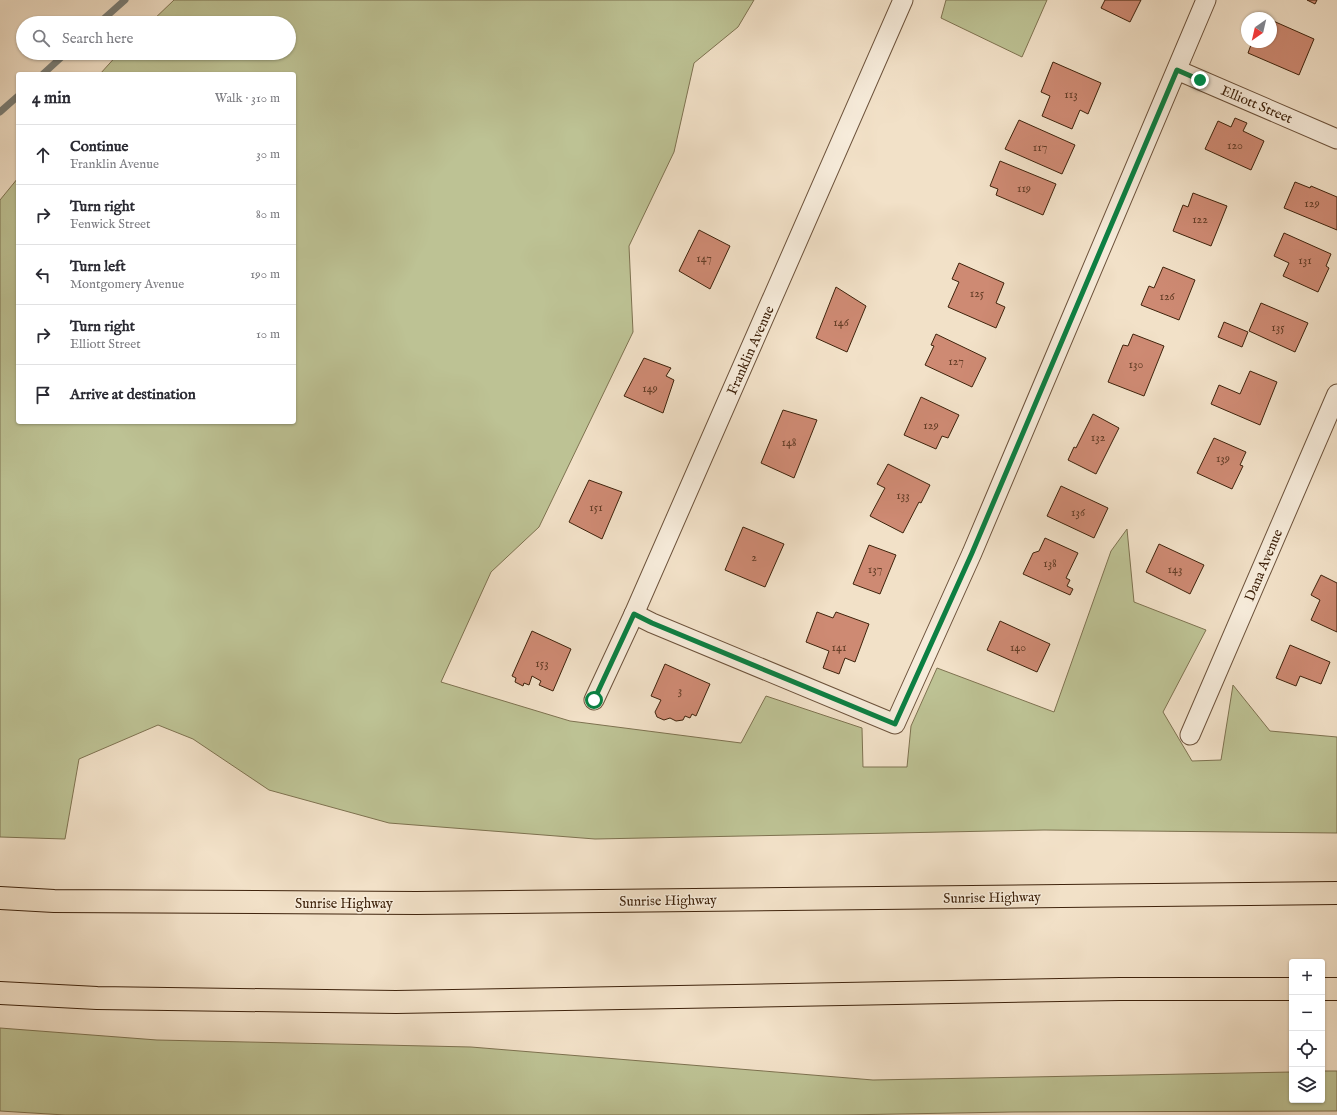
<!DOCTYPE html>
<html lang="en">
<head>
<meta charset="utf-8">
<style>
	:root { --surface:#fff; --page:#f7f7f7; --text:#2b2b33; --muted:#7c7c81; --line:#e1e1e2 }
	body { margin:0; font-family:"IM FELL English",serif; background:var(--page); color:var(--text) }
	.controls { position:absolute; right:12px; bottom:12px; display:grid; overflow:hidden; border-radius:4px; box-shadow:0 1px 3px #0004 }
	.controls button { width:36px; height:36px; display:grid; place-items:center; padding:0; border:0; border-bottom:1px solid var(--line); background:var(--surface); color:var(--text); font:20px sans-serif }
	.compass { position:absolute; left:1241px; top:12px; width:36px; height:36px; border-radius:50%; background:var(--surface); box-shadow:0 1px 3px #0004; rotate:214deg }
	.stop { position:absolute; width:12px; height:12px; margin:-9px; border:3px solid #0b8043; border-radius:50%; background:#fff }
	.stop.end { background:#0b8043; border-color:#fff; box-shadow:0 1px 4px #0008 }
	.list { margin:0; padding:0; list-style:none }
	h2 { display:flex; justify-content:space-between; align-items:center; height:52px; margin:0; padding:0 16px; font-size:17px }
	h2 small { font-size:13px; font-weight:400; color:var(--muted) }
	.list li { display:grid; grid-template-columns:26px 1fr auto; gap:12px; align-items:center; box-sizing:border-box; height:60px; padding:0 16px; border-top:1px solid var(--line) }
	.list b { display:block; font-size:15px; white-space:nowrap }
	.list p { margin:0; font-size:13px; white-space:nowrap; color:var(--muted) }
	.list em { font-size:13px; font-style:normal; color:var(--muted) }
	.icon { flex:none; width:22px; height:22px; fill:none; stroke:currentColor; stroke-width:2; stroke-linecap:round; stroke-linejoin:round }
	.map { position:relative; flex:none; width:1337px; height:1115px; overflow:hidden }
	.search { position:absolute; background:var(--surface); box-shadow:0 1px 3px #0004; left:16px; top:16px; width:280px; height:44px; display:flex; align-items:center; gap:10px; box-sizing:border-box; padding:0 14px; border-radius:22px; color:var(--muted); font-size:15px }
	.panel { position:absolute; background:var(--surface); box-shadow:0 1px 3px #0004; left:16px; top:72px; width:280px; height:352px; border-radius:4px }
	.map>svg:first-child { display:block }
	.green { fill:#bdc294; stroke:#7e7250 }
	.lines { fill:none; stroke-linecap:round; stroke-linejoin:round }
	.stream { stroke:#797e78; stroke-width:7 }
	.building { fill:#ce8a73; stroke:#3f230c }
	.street-casing { stroke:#6c523b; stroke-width:21 }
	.highway-casing { stroke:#3f230c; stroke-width:24 }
	.street { stroke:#f7ecdb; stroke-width:19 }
	.highway { stroke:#f2e1c8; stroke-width:22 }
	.route { stroke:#0b8043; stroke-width:5 }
	.labels { text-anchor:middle; stroke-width:3; stroke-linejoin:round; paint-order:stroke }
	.number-label { font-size:12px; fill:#633d26 }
	.street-label { font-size:14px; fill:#3f230c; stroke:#f7ecdb }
</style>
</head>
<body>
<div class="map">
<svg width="1337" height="1115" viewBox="0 0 1337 1115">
	<rect width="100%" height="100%" fill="#f2e1c8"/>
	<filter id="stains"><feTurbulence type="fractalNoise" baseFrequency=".005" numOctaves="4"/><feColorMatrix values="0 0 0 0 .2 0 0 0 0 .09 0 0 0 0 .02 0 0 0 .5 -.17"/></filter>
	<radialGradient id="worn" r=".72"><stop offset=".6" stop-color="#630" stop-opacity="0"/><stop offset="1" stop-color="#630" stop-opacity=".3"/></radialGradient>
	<!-- green -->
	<g class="green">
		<path d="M174 0H754L738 27 694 63 674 152 629 246 633 332 539 527 491 572 441 682 570 721 741 743 766 696 862 728 863 767H907L911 726 937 668 1054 712 1111 551 1127 529 1134 602 1206 630 1163 712 1192 761 1221 760 1233 685 1270 731 1337 737V833L1044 830 595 839 389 823 269 790 193 739 158 725 79 759 65 839 0 837V200L18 178V422H294V74H100L119 53H289V23H150Z"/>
		<path d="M946 0H1047L1022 57 941 18Z"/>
		<path d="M0 1028 157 1040 471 1047 873 1080 1292 1072V1100H1322V1071H1337V1111L1013 1112 841 1115H65L0 1111Z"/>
	</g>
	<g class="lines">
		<!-- stream -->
		<g class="stream">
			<path d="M99 23 125 0"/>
			<path d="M43 74 66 53"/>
			<path d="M0 112 18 96"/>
		</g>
	</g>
	<!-- building -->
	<g class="building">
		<path d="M1105 0H1141L1130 22 1101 8Z"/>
		<path d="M1307 0H1317L1315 4Z"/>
		<path d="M1271 20 1314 39 1299 75 1248 53 1252 42H1271Z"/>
		<path d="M1053 62 1101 83 1088 114 1080 110 1072 129 1042 116 1050 96 1041 92Z"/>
		<path d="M1235 118 1247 123 1243 131 1264 141 1251 170 1205 149 1218 121 1231 127Z"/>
		<path d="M1019 120 1075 145 1062 174 1005 149Z"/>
		<path d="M1000 161 1056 184 1043 215 996 195 998 189 990 186Z"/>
		<path d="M1295 182 1310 188 1311 186 1337 197V230L1284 208Z"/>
		<path d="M1193 193 1227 206 1211 246 1173 231 1183 205 1188 207Z"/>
		<path d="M699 230 730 246 710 289 679 271Z"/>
		<path d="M1284 233 1331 254 1326 266 1329 268 1318 292 1283 276 1289 263 1274 256Z"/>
		<path d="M959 263 1004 283 996 303 1005 307 996 328 948 307 959 282 952 279Z"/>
		<path d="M1163 267 1195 280 1179 320 1141 305 1149 286 1154 288Z"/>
		<path d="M836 287 866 306 847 352 816 338Z"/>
		<path d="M1261 303 1308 323 1295 352 1249 331Z"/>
		<path d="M1224 322 1248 332 1242 347 1218 337Z"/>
		<path d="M936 334 986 358 972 387 925 365 934 346 931 345Z"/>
		<path d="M1133 334 1164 346 1144 396 1108 382 1123 345 1128 346Z"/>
		<path d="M644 358 671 368 666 376 674 380 663 413 624 396Z"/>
		<path d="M1250 371 1277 382 1260 425 1211 404 1219 385 1240 394Z"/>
		<path d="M921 397 959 415 948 438 942 436 936 449 904 435Z"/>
		<path d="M783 410 817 420 794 478 761 463Z"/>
		<path d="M1093 414 1119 428 1096 474 1068 460 1074 447 1076 448Z"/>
		<path d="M1214 438 1246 452 1240 465 1243 466 1232 489 1197 473Z"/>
		<path d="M888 464 930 485 921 503 919 502 903 533 870 516 885 488 877 484Z"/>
		<path d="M589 480 622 492 602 539 569 522Z"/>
		<path d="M1061 486 1108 508 1094 538 1047 516Z"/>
		<path d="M743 527 784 544 765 587 725 570Z"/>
		<path d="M1045 538 1078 553 1066 578 1070 580 1067 586 1073 589 1070 595 1023 574 1033 553 1039 551Z"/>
		<path d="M1159 544 1204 565 1190 594 1146 572Z"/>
		<path d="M869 545 896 555 880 594 853 584Z"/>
		<path d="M1321 575 1337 583V632L1311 620 1320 600 1311 595Z"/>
		<path d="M817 612 833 618 836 612 869 624 855 662 845 658 839 674 823 668 829 651 806 642Z"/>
		<path d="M1000 621 1050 644 1037 672 987 650Z"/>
		<path d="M532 631 571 649 553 691 539 685 541 681 532 676 529 685 524 683 523 686 515 682 516 678 512 676Z"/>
		<path d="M1290 645 1330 662 1321 684 1300 676 1296 686 1276 678Z"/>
		<path d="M665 664 710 684 696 716 692 714 690 718 685 716 683 720 676 721 670 718 664 720 657 717 655 712 661 700 651 696Z"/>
	</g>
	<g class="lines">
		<defs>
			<g id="street">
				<path d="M1177 70 1337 139"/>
				<path d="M634 614 652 623 895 724 972 553 1206 0"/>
				<path d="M594 700 634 614 903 0"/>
				<path d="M1190 735 1337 394"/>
			</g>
			<g id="highway">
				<path d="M0 898 54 901 417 903 1337 893"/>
				<path d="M1322 989H1337"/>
				<path d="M0 993 97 998 396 1002 1120 989H1292"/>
			</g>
		</defs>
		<!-- street casing -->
		<use href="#street" class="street-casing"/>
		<!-- highway casing -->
		<use href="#highway" class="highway-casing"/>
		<!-- street -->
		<use href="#street" class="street"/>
		<!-- highway -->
		<use href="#highway" class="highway"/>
	</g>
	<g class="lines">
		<!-- route -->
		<path class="route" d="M594 700 634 614 652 623 895 724 972 553 1177 70 1200 80"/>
	</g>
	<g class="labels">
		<!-- number labels -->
		<g class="number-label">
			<text x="1071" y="98">113</text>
			<text x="1235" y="149">120</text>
			<text x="1040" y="151">117</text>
			<text x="1024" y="192">119</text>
			<text x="1312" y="207">129</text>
			<text x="1200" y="223">122</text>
			<text x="704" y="262">147</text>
			<text x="1305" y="264">131</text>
			<text x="977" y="297">125</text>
			<text x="1167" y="300">126</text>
			<text x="841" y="326">146</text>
			<text x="1278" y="331">135</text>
			<text x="956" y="365">127</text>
			<text x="1136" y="368">130</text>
			<text x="650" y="392">149</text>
			<text x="931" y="429">129</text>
			<text x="1098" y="441">132</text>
			<text x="789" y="446">148</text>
			<text x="1223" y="462">139</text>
			<text x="903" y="499">133</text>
			<text x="596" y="511">151</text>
			<text x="1078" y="516">136</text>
			<text x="754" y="561">2</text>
			<text x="1050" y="567">138</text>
			<text x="875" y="573">137</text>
			<text x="1175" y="573">143</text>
			<text x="839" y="651">141</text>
			<text x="1018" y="651">140</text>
			<text x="542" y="667">153</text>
			<text x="680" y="694">3</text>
		</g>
		<!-- street labels -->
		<g class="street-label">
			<text transform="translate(1257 104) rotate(23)" y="5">Elliott Street</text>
			<text transform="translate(750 350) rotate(-66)" y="5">Franklin Avenue</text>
			<text transform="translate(1263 565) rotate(-67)" y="5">Dana Avenue</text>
			<text transform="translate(992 897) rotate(-1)" y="5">Sunrise Highway</text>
			<text transform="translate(668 900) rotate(-1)" y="5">Sunrise Highway</text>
			<text x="344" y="908">Sunrise Highway</text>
		</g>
	</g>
	<rect width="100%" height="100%" filter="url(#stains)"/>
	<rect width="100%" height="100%" fill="url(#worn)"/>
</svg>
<div class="controls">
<button>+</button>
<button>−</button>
<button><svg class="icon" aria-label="locate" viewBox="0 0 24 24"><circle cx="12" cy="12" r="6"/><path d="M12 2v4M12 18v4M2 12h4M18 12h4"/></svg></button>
<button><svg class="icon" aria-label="layers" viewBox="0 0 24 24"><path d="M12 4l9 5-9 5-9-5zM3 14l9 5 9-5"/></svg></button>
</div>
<svg class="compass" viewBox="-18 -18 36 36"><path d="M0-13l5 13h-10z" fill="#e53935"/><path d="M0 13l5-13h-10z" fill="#7c7c81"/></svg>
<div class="stop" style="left:594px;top:700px"></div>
<div class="stop end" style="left:1200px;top:80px"></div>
<div class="search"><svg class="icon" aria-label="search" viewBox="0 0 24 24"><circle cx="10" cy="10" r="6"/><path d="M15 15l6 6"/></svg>Search here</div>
<section class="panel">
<h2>4 min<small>Walk · 310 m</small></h2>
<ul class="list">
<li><svg class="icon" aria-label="ahead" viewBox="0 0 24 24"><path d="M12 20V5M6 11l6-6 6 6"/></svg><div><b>Continue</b><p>Franklin Avenue</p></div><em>30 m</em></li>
<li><svg class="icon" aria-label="right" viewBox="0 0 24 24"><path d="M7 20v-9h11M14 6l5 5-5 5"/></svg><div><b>Turn right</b><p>Fenwick Street</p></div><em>80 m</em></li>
<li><svg class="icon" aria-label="left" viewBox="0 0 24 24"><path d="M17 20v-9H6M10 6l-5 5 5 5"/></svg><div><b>Turn left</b><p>Montgomery Avenue</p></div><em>190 m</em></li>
<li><svg class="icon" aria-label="right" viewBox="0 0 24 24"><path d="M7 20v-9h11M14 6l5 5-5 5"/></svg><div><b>Turn right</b><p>Elliott Street</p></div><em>10 m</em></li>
<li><svg class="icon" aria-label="arrive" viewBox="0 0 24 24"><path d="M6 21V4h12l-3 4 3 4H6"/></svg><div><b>Arrive at destination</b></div></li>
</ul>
</section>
</div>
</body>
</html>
